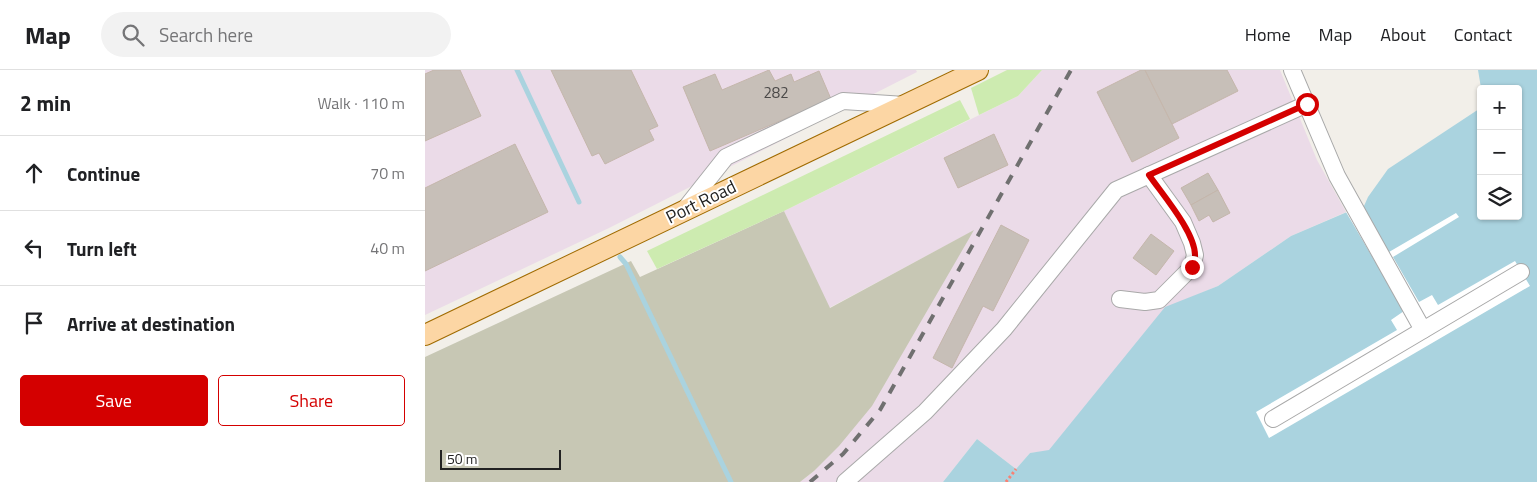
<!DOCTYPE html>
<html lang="en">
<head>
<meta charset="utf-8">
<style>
	:root { --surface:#fff; --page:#f2f2f2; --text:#202124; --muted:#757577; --line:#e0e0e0; --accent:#d40000 }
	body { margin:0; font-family:"Titillium Web",sans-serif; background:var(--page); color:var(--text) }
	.controls { position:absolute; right:15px; top:15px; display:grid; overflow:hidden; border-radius:5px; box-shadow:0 1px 4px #0004 }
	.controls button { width:45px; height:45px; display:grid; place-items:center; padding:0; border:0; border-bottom:1px solid var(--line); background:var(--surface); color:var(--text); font:25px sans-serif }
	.scale { position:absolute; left:15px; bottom:12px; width:121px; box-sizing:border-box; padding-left:5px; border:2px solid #222; border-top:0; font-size:14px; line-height:18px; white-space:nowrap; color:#222; -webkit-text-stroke:4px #fff; paint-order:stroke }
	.stop { position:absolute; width:15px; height:15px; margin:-11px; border:4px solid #d40000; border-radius:50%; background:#fff }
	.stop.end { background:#d40000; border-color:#fff; box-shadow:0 1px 5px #0008 }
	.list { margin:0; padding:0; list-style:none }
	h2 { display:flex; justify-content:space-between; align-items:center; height:65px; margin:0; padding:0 20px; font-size:21px }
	h2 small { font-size:16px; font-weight:400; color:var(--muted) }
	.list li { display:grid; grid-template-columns:32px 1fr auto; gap:15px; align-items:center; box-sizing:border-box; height:75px; padding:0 20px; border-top:1px solid var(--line) }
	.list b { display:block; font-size:19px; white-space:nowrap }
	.list em { font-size:16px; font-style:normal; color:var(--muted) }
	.actions { display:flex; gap:10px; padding:15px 20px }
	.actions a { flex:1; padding:11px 0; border:1px solid var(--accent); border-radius:5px; text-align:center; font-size:18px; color:var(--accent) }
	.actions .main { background:var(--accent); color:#fff }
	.icon { flex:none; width:28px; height:28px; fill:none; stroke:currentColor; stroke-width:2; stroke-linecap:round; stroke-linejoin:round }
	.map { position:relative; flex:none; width:1112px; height:412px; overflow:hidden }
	header { display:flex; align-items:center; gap:30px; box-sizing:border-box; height:70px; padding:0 25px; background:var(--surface); border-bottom:1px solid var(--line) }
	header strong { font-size:24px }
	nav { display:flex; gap:28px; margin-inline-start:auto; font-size:18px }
	.search { width:350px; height:45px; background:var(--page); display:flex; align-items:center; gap:12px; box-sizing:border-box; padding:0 18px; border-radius:28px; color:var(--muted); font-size:19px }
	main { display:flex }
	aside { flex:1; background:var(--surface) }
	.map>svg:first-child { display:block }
	.industrial { fill:#ebdbe8 }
	.construction { fill:#c7c7b4 }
	.grass { fill:#cdebb0 }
	.water { fill:#aad3df; fill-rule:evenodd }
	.pier { fill:#fff }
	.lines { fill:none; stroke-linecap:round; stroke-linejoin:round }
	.stream { stroke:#aad3df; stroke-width:5 }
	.building { fill:#c7bfb8; stroke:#c4b6ab }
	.minor-casing { stroke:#a9a9a9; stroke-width:18 }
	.major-casing { stroke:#a06b00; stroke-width:22 }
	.path { stroke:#fa8072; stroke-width:3; stroke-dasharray:2.5 2.5; stroke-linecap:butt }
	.minor { stroke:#fff; stroke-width:16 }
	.major { stroke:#fcd6a4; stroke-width:20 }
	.rail { stroke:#707070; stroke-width:4; stroke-dasharray:10 10; stroke-linecap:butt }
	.route { stroke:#d40000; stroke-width:6 }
	.labels { text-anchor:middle; stroke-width:4; stroke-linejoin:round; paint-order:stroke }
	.number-label { font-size:15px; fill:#4b4948 }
	.street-label { font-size:18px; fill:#222; stroke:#fff }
</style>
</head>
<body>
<header>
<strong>Map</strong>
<div class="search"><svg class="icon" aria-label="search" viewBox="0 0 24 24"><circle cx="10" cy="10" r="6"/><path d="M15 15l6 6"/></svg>Search here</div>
<nav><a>Home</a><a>Map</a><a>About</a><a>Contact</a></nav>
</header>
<main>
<aside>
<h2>2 min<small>Walk · 110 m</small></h2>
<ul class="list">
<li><svg class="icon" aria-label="ahead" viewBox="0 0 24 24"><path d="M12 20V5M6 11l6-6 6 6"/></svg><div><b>Continue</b></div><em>70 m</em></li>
<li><svg class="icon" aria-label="left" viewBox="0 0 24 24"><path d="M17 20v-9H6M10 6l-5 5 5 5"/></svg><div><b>Turn left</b></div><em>40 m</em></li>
<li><svg class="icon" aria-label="arrive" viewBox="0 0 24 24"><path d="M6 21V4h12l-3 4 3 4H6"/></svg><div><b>Arrive at destination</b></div></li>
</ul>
<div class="actions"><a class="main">Save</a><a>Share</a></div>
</aside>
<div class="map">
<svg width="1112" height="412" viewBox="0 0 1112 412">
	<rect width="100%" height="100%" fill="#f2efe9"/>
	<!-- industrial -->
	<g class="industrial">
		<path d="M0 0H491L492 2 184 158 0 245Z"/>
		<path d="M617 0H855L892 90 921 142 866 166 793 216 740 238 624 381 605 383 591 399 552 369 518 412H375L389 401 548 161 404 238 359 141 593 26Z"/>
	</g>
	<!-- construction -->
	<path class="construction" d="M359 141 405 238 549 160 447 336 414 376 389 401 375 412H0V287L206 191 215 207Z"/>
	<!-- grass -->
	<g class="grass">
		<path d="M582 0H617L593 26 554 45 546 18Z"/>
		<path d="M535 30 545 49 359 141 232 199 222 181Z"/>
	</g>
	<!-- water -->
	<path class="water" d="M1053 0H1112V412H518L552 369 591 399 605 383 624 380 740 237 793 216 866 166 929 139 939 136 943 127 963 99 1054 39 1056 18ZM1056 19H1093V146H1056Z"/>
	<!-- pier -->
	<path class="pier" d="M936 137 964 182 1031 143 1034 147 968 187 994 232 1007 225 1013 235 1090 191 1105 216 844 368 831 342 972 260 966 250 979 241 921 142Z"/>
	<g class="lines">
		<!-- stream -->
		<g class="stream">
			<path d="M92 0 154 132"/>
			<path d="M195 187 201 194 306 412"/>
		</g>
	</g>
	<!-- building -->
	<g class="building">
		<path d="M9 0H35L56 46 0 71V4Z"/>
		<path d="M126 0H206L233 56 224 60 229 70 180 94 174 83 167 86Z"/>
		<path d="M344 0 350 11 366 4 369 12 394 1 406 29 285 81 258 17 290 4 297 20Z"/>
		<path d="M716 0H720L754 68 707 92 672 22Z"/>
		<path d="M720 0H802L813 21 747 54Z"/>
		<path d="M569 64 583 95 533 118 519 88Z"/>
		<path d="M90 74 123 142 0 201V118Z"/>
		<path d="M783 103 793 120 766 135 756 118Z"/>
		<path d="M793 120 805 143 788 152 784 145 774 151 766 135Z"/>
		<path d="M576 155 604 170 568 241 558 236 527 298 508 288Z"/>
		<path d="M726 164 749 181 731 205 708 188Z"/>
	</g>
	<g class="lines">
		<defs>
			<g id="minor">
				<path d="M867 0 912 106 998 260"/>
				<path d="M259 140 301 87 418 31 480 35"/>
				<path d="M695 229 720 232 734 230 767 197 770 185 767 173 758 152 724 105"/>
				<path d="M848 349 1096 202"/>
				<path d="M420 412 500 342 579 259 691 120 882 34"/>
			</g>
			<path id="major" d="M0 265 553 0"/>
		</defs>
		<!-- minor casing -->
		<use href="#minor" class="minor-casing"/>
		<!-- major casing -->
		<use href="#major" class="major-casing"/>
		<!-- path -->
		<path class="path" d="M581 412 591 399"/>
		<!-- minor -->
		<use href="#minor" class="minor"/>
		<!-- major -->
		<use href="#major" class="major"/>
		<!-- rail -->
		<path class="rail" d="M385 412 418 384 455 340 646 0"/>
	</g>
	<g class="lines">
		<!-- route -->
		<path class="route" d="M767 197C768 194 770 189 770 186 771 163 737 124 724 105L882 34"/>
	</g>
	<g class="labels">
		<!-- number labels -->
		<g class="number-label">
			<text x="351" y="28">282</text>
		</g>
		<!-- street labels -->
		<g class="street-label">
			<text transform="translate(276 132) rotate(-26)" y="6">Port Road</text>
		</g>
	</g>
</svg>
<div class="controls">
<button>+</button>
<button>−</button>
<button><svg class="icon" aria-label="layers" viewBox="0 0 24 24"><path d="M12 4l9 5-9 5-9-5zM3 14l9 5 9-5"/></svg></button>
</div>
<div class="scale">50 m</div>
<div class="stop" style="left:882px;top:34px"></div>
<div class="stop end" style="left:767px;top:197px"></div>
</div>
</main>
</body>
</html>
